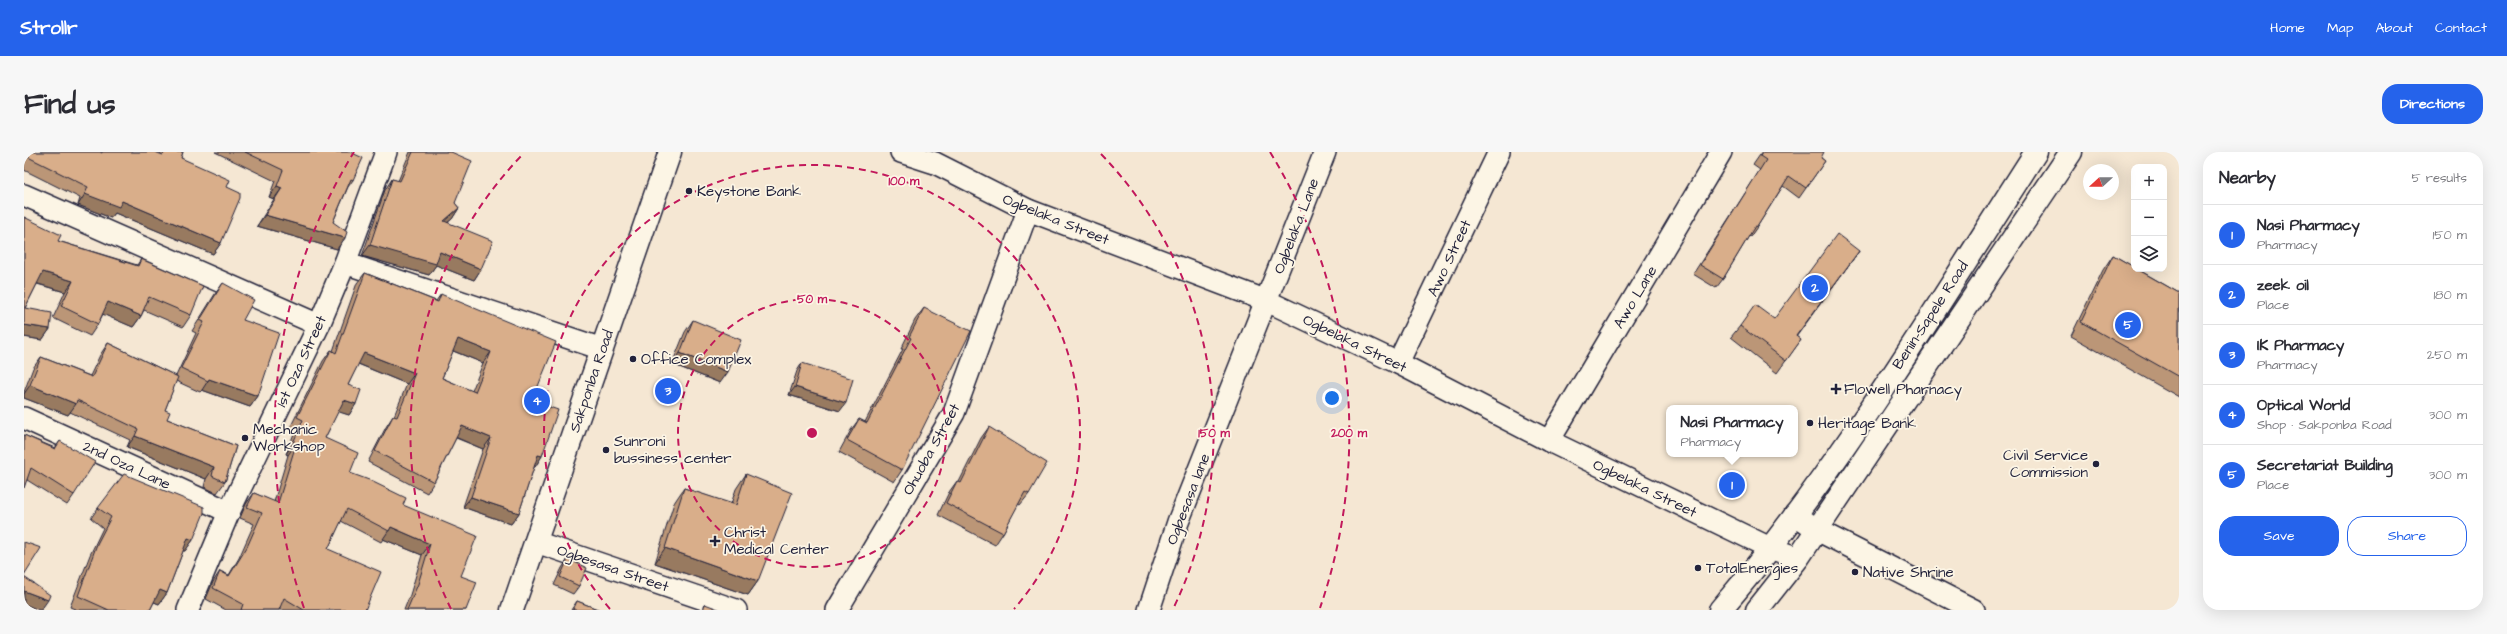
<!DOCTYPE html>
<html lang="en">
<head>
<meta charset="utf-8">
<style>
	:root { --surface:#fff; --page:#f7f7f7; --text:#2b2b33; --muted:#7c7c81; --line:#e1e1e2; --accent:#2563eb }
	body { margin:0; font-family:"Architects Daughter",sans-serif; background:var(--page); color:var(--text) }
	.controls { position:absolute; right:12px; top:12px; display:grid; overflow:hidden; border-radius:8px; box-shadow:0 4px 16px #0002 }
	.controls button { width:36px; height:36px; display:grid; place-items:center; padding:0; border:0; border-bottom:1px solid var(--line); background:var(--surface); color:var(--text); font:20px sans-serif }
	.compass { position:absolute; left:2059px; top:12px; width:36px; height:36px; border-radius:50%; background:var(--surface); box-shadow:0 4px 16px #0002; rotate:249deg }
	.you { position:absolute; left:1308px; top:246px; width:14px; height:14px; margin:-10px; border:3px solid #fff; border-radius:50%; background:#1a73e8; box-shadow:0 0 0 6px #1a73e833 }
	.badge { display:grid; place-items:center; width:26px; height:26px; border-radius:50%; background:var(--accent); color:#fff; font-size:13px; font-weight:700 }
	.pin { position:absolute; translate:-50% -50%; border:2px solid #fff; box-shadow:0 1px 4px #0006 }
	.popup { position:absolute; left:1642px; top:253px; width:132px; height:52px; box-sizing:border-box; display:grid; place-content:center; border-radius:8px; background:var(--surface); filter:drop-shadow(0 1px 3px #0005); font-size:13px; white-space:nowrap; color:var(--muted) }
	.popup b { font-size:15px; color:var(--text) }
	.popup::after { content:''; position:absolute; left:50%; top:100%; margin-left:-8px; border:8px solid transparent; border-top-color:var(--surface) }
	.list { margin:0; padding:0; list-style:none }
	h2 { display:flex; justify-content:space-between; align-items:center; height:52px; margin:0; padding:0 16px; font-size:17px }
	h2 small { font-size:13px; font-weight:400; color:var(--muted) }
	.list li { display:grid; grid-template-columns:26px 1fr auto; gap:12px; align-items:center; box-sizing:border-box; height:60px; padding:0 16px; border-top:1px solid var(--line) }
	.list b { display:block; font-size:15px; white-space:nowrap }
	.list p { margin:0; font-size:13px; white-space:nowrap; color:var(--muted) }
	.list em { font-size:13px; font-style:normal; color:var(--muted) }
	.actions { display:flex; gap:8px; padding:12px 16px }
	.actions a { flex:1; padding:9px 0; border:1px solid var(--accent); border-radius:16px; text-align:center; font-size:14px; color:var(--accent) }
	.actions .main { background:var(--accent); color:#fff }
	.icon { flex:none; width:22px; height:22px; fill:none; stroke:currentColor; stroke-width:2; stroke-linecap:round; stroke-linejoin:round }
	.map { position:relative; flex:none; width:2155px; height:458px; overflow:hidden; border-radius:16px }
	header { display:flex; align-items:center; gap:24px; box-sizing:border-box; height:56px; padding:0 20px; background:var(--accent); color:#fff }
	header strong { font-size:19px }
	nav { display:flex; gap:22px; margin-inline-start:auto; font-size:14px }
	.intro { display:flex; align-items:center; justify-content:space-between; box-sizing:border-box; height:96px; padding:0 24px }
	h1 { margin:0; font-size:28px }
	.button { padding:10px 18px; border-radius:16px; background:var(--accent); color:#fff; font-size:14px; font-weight:700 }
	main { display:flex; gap:24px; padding:0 24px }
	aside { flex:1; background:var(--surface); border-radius:16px; box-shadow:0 4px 16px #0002 }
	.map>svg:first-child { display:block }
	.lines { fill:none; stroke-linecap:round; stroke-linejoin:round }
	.minor-casing { stroke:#22223b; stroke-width:24 }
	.secondary-casing { stroke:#22223b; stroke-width:25 }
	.trunk-casing { stroke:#22223b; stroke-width:25 }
	.minor { stroke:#fcf5e5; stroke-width:21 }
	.secondary { stroke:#fcf5e5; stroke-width:22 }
	.trunk { stroke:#fcf5e5; stroke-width:22 }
	.wall { fill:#bb9677; stroke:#22223b; fill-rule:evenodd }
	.shaded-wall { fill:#987a61; stroke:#22223b }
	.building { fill:#d9ae8a; stroke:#22223b; fill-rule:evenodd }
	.ring { fill:none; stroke:#c2185b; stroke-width:2; stroke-dasharray:7 5 }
	.poi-dot { fill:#22223b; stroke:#fcf5e5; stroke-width:1.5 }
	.labels { text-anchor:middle; stroke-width:3.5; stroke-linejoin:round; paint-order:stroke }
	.poi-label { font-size:15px; fill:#22223b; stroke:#fcf5e5; text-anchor:start }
	.street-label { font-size:15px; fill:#22223b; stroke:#fcf5e5 }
	.centre { fill:#c2185b; stroke:#fcf5e5; stroke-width:2 }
	.ring-label { font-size:12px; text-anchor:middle; font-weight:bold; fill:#c2185b; stroke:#fcf5e5; stroke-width:3.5; stroke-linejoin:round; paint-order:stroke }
</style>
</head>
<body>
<header>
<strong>Strollr</strong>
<nav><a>Home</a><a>Map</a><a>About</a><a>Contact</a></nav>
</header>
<div class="intro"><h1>Find us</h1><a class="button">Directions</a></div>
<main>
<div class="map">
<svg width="2155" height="458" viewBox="0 0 2155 458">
	<rect width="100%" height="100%" fill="#f5e7d3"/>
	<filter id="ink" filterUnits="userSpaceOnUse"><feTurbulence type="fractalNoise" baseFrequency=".025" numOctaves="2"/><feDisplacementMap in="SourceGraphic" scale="8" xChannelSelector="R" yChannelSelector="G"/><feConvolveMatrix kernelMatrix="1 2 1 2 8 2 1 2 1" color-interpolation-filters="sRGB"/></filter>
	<g filter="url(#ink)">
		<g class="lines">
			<defs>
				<g id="minor">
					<path d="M877 0 911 11 1004 58 1243 149 1374 211 1525 289 1746 396 1774 406"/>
					<path d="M0 43 295 173"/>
					<path d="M321 111 578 197"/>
					<path d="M1374 211 1475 0"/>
					<path d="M0 266 205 360"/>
					<path d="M1525 289 1697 0"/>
					<path d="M1771 362 1793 378 1950 458"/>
					<path d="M512 390 712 458"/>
					<path d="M164 458 205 360 295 173 321 111 362 0"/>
					<path d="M813 458 930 261 1004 58"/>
					<path d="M1125 458 1154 370 1301 0"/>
				</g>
				<path id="secondary" d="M488 458 646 0"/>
				<g id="trunk">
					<path d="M1696 458C1816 317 1912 155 2012 0"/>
					<path d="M1733 458 1774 406 2047 0"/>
				</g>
			</defs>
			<!-- minor casing -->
			<use href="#minor" class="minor-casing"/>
			<!-- secondary casing -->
			<use href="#secondary" class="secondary-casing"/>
			<!-- trunk casing -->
			<use href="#trunk" class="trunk-casing"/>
			<!-- minor -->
			<use href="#minor" class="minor"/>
			<!-- secondary -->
			<use href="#secondary" class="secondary"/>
			<!-- trunk -->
			<use href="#trunk" class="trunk"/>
		</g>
		<!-- wall -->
		<g class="wall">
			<path d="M0 0H131L136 2 137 0H159L157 6 203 35 197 91 189 102 91 61 87 66 54 53 56 46 0 18Z"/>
			<path d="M191 0H326L329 28 324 35 309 70 321 86 313 97 233 74 250 47 245 45 251 29Z"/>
			<path d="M386 0H427L431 51 435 56 428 67 424 70 457 117 450 128 412 113 405 123 338 104 361 38 368 27 374 29Z"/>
			<path d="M1738 0 1797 6 1801 9 1775 46 1759 34 1733 75 1726 85 1725 84 1699 127 1692 136 1669 122 1736 18 1729 13Z"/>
			<path d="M0 65 34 89 113 113 117 107 167 163 159 175 120 158 117 164 109 175 79 162 74 172 66 184 29 166 41 140 13 132 1 156 26 177 18 188 0 185Z"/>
			<path d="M1835 99 1772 184 1777 188 1753 221 1707 185 1716 174 1750 167Z"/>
			<path d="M2089 103 2155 141V245L2047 184 2079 118Z"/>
			<path d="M341 121 412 149 417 142 508 249 518 304 511 315H510L495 361 487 372 439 355 459 297 432 286 410 330 403 341 344 310 362 275 369 264H370L383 232 334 212 324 233 332 252 325 263 314 259 301 286 326 321 379 353 437 424 442 458H380L386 443 398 403 359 387 357 390 317 369 304 397 341 458H202L182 447 189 430 196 419 205 423 215 406 230 372 216 366 222 352 230 341 250 350 264 303 262 302 271 279 266 276 299 209 307 198 309 199 333 131ZM429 199 459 211 448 239 418 226Z"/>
			<path d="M199 131 219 168 234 244 226 255 178 238 176 240 152 229 141 258 143 267 212 294 201 330 193 341 180 335 182 327 103 295 106 288 46 260 44 263 0 246V240L9 216 17 205 66 224 76 203 84 191 152 224 172 181 168 179 191 142Z"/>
			<path d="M900 156 878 318 870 330 815 300 827 278 835 267 841 270 879 197H877L891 168Z"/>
			<path d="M669 168 696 231 648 212 661 180Z"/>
			<path d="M778 211 816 259 765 243 773 219Z"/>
			<path d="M965 275 1005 342 996 353 994 352 979 381 971 393 914 363 925 340 933 329 935 330 957 286Z"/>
			<path d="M0 283 31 296 36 289 50 343 43 353 3 328Z"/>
			<path d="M722 322 734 429 724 443 631 411 650 351 660 336 707 352 712 337Z"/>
			<path d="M74 356 169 388 161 399H159L143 441 135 452 130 450 126 458H53L46 455 66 403 79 376 67 366Z"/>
			<path d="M544 407 555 434 549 442 530 433 538 416Z"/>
			<path d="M553 449 576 458H547Z"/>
		</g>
		<!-- shaded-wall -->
		<g class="shaded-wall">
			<path d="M253 34 258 36 250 47 245 45Z"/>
			<path d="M61 42 98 49 197 91 189 102 91 61 87 66 54 53Z"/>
			<path d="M435 56 428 67 412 80 420 69Z"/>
			<path d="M241 63 321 86 313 97 233 74Z"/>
			<path d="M346 93 416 100 457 117 450 128 412 113 405 123 338 104Z"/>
			<path d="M1835 99 1827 110 1764 196 1772 184Z"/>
			<path d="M19 120 49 129 41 140 11 131Z"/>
			<path d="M84 150 117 164 109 175 76 161Z"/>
			<path d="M0 173 26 177 18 188 0 185Z"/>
			<path d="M434 187 467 200 459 211 427 198Z"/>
			<path d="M340 201 391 221 383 232 332 211Z"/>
			<path d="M656 201 704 220 696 231 648 212Z"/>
			<path d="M185 227 234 244 226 255 178 238Z"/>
			<path d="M6 233 52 252 44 263 0 246V242Z"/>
			<path d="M771 235 822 251 816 259 765 243Z"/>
			<path d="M320 248 332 252 325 263 312 259Z"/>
			<path d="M438 274 467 286 459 297 431 285Z"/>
			<path d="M111 284 190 315 182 327 103 295Z"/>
			<path d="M269 291 272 292 264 303 262 302Z"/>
			<path d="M514 303 518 304 511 315 507 314Z"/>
			<path d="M447 345 495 361 487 372 439 355Z"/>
			<path d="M367 375 406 392 398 403 359 387Z"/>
			<path d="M164 386 169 388 161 399 156 397Z"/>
			<path d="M641 396 734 429 724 443 631 411Z"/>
			<path d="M136 438 143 441 135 452 128 449Z"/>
			<path d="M0 439 24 448 17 458H15L0 452Z"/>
		</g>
		<!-- building -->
		<g class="building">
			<path d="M0 0H76L78 1V0H131L139 3 141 0H159L157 6 206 28 203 35 216 41V46L197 91 98 49 95 55 61 42 64 35 0 3Z"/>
			<path d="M221 0H326L339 6 329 28 327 27 309 70 323 80 321 86 241 63 258 36 253 34 259 18Z"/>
			<path d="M389 0H427L448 9 431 51 435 56 420 69 469 89 457 117 416 100 412 112 346 93 368 27 376 29Z"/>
			<path d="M1739 0H1800L1797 6 1801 9 1782 36 1765 24 1733 75 1731 74 1699 127 1676 113 1742 8 1736 4Z"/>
			<path d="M0 65 37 83 34 89 114 114 117 107 179 134 167 163 125 145 117 164 84 150 74 172 37 154 49 129 19 120 1 156 28 161 26 177 0 173Z"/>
			<path d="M1813 82 1835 99 1772 184 1777 188 1762 209 1716 174 1731 153 1750 167Z"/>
			<path d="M2089 103 2110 115V117H2113L2155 141V225L2057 170Z"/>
			<path d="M341 121 414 150 417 142 419 143 532 190 508 249 534 258 518 304 514 303 495 361 447 345 467 286 438 274 410 330 351 299 369 264 373 265 391 221 340 201 324 233 337 238 332 252 320 248 301 286 334 301 326 321 345 328 382 346 379 353 453 384 437 424 453 430 442 458H383L394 432 406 392 367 375 365 379 323 357 304 397 357 420 341 458H280L260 446 255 458H217L219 452 189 436 196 419 205 424 223 395 238 361 223 355 230 341 254 351 272 292 269 291 279 268 273 265 307 198 312 201ZM434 187 467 200 451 240 418 226Z"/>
			<path d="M199 131 230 148 219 168 255 181 234 244 185 227 184 229 157 216 180 170 176 168Z"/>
			<path d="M900 156 947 179 878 318 823 288 835 267 843 271 887 186 885 185Z"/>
			<path d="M669 168 717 188 704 220 656 201Z"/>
			<path d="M84 191 154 225 141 258 146 260 143 267 212 294 201 330 188 324 190 315 111 284 114 277 53 248 52 252 6 233 17 205 68 225Z"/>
			<path d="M778 211 829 227 822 251 771 235Z"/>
			<path d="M965 275 1023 311 1005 342 1001 340 979 381 922 351 933 329 937 331Z"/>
			<path d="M0 283 31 297 36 289 71 310 50 343 7 316 0 336Z"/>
			<path d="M100 322 180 355V361L169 388 164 386 143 441 136 438 126 458H85L54 444 73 392 87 365 74 356Z"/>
			<path d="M722 322 768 341 734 429 641 396 660 336 712 353Z"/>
			<path d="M0 390 17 396 0 423Z"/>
			<path d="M544 407 563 416 555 434 536 425Z"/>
			<path d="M0 425 26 443 24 448 0 439Z"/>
			<path d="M553 449 576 458H549Z"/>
			<path d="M681 452 697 458H679Z"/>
		</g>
	</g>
	<!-- distance rings -->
	<g class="ring">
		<circle cx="788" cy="281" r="134"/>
		<path d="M586 457A268 268 0 1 1 990 457"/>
		<path d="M427 457A402 402 0 0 1 499 2M1077 2A402 402 0 0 1 1149 457"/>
		<path d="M280 456A537 537 0 0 1 330 0M1246 0A537 537 0 0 1 1296 456"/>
	</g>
	<!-- markers -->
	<g class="poi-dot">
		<circle cx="665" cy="39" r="4"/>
		<circle cx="609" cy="207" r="4"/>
		<path d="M1810 231h4v4h4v4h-4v4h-4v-4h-4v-4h4z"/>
		<circle cx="1786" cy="271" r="4"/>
		<circle cx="221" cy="286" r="4"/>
		<circle cx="582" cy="298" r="4"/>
		<circle cx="2072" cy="312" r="4"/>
		<path d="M689 383h4v4h4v4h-4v4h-4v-4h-4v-4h4z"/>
		<circle cx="1674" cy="416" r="4"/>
		<circle cx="1831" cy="420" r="4"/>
	</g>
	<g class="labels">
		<!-- poi labels -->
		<g class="poi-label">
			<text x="673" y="44">Keystone Bank</text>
			<text x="617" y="212">Office Complex</text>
			<text x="1820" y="242">Flowell Pharnacy</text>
			<text x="1794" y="276">Heritage Bank</text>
			<text x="229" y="282">Mechanic<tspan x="229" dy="17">Workshop</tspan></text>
			<text x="590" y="294">Sunroni<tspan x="590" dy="17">bussiness center</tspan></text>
			<text x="2064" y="308" text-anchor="end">Civil Service<tspan x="2064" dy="17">Commission</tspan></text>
			<text x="700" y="385">Christ<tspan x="700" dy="17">Medical Center</tspan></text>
			<text x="1682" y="421">TotalEnergies</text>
			<text x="1839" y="425">Native Shrine</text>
		</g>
		<!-- street labels -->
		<g class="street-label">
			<text transform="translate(1032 67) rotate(22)" y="5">Ogbelaka Street</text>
			<text transform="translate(1272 74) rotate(-69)" y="5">Ogbelaka Lane</text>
			<text transform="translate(1425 106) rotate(-65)" y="5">Awo Street</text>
			<text transform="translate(1611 145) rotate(-59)" y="5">Awo Lane</text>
			<text transform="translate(1906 163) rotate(-57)" y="5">Benin-Sapele Road</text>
			<text transform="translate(1331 191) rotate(26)" y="5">Ogbelaka Street</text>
			<text transform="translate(277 209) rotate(-65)" y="5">1st Oza Street</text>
			<text transform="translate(567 229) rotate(-71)" y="5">Sakponba Road</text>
			<text transform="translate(907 297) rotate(-61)" y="5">Ohuoba Street</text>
			<text transform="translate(103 313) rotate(25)" y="5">2nd Oza Lane</text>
			<text transform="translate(1621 336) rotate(26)" y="5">Ogbelaka Street</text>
			<text transform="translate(1164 347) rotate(-69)" y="5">Ogbesasa lane</text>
			<text transform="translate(589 416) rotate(19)" y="5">Ogbesasa Street</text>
		</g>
	</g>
	<circle cx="788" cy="281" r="6" class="centre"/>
	<g class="ring-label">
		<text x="880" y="33">100 m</text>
		<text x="788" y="151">50 m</text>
		<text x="1190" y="285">150 m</text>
		<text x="1325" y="285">200 m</text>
	</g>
</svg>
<div class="controls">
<button>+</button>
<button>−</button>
<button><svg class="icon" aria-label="layers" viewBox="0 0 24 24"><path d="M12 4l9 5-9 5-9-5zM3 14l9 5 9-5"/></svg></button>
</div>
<svg class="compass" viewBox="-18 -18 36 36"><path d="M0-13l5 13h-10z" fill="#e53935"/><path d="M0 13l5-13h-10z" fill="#7c7c81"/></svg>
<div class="you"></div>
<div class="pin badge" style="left:1708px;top:333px">1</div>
<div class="popup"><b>Nasi Pharmacy</b>Pharmacy</div>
<div class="pin badge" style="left:1791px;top:136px">2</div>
<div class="pin badge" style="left:644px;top:239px">3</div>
<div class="pin badge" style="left:513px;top:249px">4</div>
<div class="pin badge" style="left:2104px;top:173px">5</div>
</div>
<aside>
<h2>Nearby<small>5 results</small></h2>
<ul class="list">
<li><span class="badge">1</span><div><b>Nasi Pharmacy</b><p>Pharmacy</p></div><em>150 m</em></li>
<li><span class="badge">2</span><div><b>zeek oil</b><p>Place</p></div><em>180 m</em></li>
<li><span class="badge">3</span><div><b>IK Pharmacy</b><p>Pharmacy</p></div><em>250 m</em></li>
<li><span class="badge">4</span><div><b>Optical World</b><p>Shop · Sakponba Road</p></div><em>300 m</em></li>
<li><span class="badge">5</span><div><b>Secretariat Building</b><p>Place</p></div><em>300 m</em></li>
</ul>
<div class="actions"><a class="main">Save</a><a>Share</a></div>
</aside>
</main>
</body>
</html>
